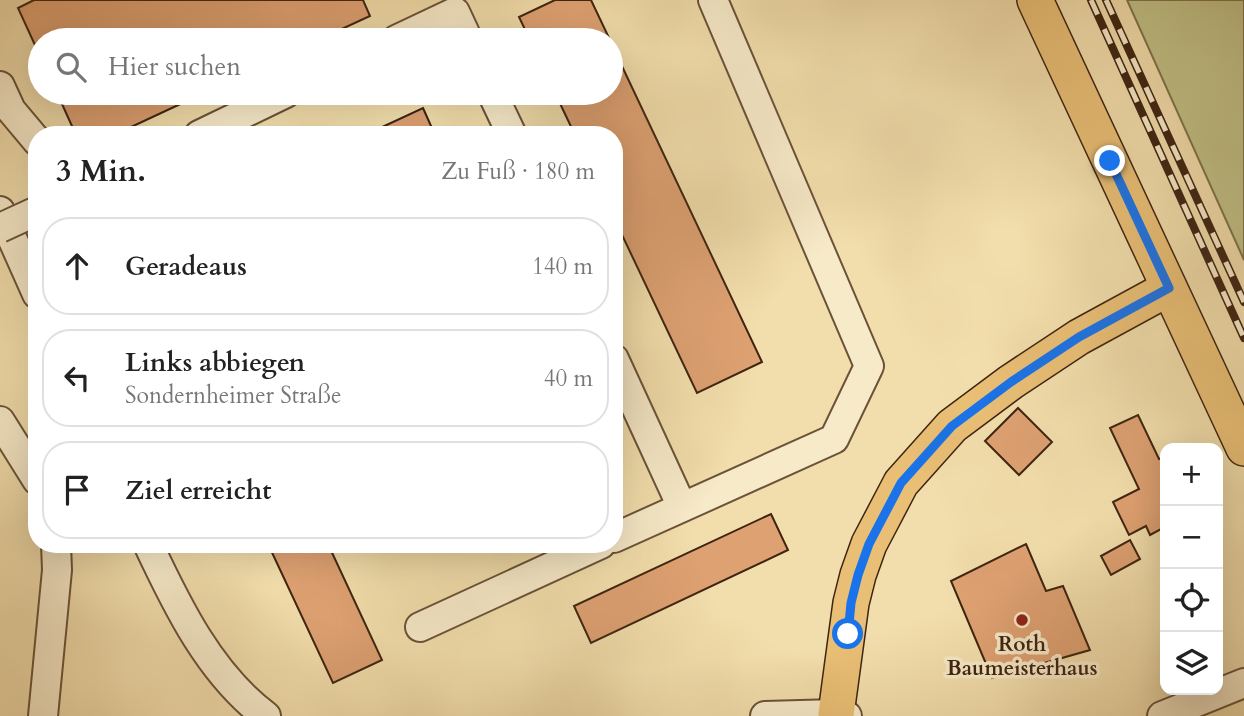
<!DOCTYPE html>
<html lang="de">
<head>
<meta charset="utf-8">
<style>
	:root { --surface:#fff; --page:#f6f6f6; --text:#222; --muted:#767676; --line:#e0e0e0 }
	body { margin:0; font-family:Cardo,serif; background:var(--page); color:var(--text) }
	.controls { position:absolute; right:21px; bottom:21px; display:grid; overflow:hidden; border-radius:14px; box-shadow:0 7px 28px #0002 }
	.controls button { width:63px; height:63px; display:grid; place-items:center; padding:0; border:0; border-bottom:2px solid var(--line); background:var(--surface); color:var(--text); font:35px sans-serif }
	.stop { position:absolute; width:21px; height:21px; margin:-16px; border:5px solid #1a73e8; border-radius:50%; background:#fff }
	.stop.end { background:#1a73e8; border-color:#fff; box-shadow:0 2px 7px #0008 }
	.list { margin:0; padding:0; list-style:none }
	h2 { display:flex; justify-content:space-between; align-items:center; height:91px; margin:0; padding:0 28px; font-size:30px }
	h2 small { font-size:23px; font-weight:400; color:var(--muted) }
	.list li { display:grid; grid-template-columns:46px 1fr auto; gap:21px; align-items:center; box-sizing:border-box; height:98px; margin:0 14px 14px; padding:0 14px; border:2px solid var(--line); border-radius:28px }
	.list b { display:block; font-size:26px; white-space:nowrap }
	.list p { margin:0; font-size:23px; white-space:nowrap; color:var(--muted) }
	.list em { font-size:23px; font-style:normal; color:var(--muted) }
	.icon { flex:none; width:38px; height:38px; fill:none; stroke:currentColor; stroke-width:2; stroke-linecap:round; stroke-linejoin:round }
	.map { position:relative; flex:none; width:1244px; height:716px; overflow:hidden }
	.search { position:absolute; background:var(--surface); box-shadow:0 7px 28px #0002; left:28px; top:28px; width:595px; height:77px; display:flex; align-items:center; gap:18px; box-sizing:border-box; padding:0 24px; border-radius:38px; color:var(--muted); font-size:26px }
	.panel { position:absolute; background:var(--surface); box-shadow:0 7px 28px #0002; left:28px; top:126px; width:595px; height:427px; border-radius:28px }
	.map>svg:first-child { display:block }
	.green { fill:#c0c086; stroke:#7f724c; stroke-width:2 }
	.building { fill:#dea172; stroke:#3e2513; stroke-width:2 }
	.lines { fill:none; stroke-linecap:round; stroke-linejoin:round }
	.minor-casing { stroke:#6b5339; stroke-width:32 }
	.major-casing { stroke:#3e2513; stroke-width:38 }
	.minor { stroke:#f7eac9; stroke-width:28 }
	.major { stroke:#e9bf76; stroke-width:35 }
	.rail-casing { stroke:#3e2513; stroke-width:8 }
	.rail { stroke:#f7eac9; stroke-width:5; stroke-dasharray:16; stroke-linecap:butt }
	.minor-bridge-casing { stroke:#6b5339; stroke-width:32; stroke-linecap:butt }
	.minor-bridge { stroke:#f7eac9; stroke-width:28 }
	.route { stroke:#1a73e8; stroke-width:9 }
	.poi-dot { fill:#8f2418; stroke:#f7eac9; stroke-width:2.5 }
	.labels { text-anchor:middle; stroke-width:7; stroke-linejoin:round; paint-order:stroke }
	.poi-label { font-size:21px; font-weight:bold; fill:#3e2513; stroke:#f7eac9 }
</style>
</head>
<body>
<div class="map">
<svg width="1244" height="716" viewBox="0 0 1244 716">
	<rect width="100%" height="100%" fill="#f2deac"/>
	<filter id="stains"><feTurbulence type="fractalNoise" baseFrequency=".00286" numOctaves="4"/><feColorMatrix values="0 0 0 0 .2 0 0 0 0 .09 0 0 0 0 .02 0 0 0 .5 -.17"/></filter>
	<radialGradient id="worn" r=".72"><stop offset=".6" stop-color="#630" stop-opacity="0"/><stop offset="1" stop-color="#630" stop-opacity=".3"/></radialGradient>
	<!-- green -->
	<path class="green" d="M1127 0H1244V260Z"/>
	<!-- building -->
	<g class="building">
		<path d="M34 0H363L370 16 318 40H40V56L18 8Z"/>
		<path d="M555 0H591L610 40H530L519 17Z"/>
		<path d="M611 43 762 362 697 393 614 218V135H575L555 93H611Z"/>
		<path d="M57 93H204L114 135H76Z"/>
		<path d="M423 108 435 135H365Z"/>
		<path d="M1018 408 1052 442 1019 475 985 441Z"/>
		<path d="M1138 415 1159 459 1165 457V515L1163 516 1165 527 1150 535 1146 526 1129 535 1113 502 1139 489 1110 428Z"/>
		<path d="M771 514 788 550 591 643 574 606Z"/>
		<path d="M1130 540 1140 559 1111 575 1101 556Z"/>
		<path d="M268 544H328L382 660 333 683Z"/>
		<path d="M1026 544 1046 591 1063 586 1090 650 992 678 951 581Z"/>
	</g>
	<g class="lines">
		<defs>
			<g id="minor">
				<path d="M396 40 455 12 468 40"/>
				<path d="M0 86 11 110 37 141"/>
				<path d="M492 93 512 135"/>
				<path d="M199 135 286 93"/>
				<path d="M0 211 37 294"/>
				<path d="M614 359 682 507"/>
				<path d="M0 421 37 480"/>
				<path d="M614 538 834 439 869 366 713 0"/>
				<path d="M148 544C177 606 210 674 266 716"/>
				<path d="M420 627 601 544"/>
				<path d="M43 716 57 570 56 544"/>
				<path d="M765 716 836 714 847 716"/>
				<path d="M1162 716 1244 683"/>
			</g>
			<g id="major">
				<path d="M1035 0 1244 448"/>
				<path d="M836 714 851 603 858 575 869 544 901 483 952 426 1011 382 1079 337 1169 288"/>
			</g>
		</defs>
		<!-- minor casing -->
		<use href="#minor" class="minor-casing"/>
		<!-- major casing -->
		<use href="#major" class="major-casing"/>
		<!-- minor -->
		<use href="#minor" class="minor"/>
		<!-- major -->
		<use href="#major" class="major"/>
		<defs>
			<g id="rail">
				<path d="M1091 0 1244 338"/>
				<path d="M1106 0 1244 302"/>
			</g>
		</defs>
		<!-- rail casing -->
		<use href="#rail" class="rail-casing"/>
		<!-- rail -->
		<use href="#rail" class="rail"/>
		<defs>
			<path id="minor-bridge" d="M0 228 37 211"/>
		</defs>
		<!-- minor-bridge casing -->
		<use href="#minor-bridge" class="minor-bridge-casing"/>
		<!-- minor-bridge -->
		<use href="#minor-bridge" class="minor-bridge"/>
	</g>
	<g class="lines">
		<!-- route -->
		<path class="route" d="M848 634 851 603 858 575 869 544 901 483 952 426 1011 382 1079 337 1169 288 1110 161"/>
	</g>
	<!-- markers -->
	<circle class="poi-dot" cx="1022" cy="620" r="7"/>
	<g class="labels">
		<!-- poi labels -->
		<g class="poi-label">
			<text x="1022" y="651">Roth<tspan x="1022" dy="24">Baumeisterhaus</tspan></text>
		</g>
	</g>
	<rect width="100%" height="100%" filter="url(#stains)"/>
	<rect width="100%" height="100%" fill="url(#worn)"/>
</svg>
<div class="controls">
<button>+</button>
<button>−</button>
<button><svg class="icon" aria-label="locate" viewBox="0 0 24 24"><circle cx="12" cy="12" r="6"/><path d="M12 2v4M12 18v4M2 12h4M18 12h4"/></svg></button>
<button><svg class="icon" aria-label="layers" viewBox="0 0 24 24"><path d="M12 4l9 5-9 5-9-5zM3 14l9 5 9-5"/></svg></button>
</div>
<div class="stop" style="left:848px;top:634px"></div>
<div class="stop end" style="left:1110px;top:161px"></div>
<div class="search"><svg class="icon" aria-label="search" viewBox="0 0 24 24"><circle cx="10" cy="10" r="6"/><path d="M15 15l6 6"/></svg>Hier suchen</div>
<section class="panel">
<h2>3 Min.<small>Zu Fuß · 180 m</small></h2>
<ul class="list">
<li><svg class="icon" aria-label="ahead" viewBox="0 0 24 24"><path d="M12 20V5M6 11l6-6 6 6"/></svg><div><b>Geradeaus</b></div><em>140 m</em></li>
<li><svg class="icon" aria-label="left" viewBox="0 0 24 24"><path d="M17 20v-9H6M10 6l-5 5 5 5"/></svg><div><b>Links abbiegen</b><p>Sondernheimer Straße</p></div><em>40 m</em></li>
<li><svg class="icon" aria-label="arrive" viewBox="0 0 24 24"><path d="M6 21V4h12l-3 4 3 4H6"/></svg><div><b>Ziel erreicht</b></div></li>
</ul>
</section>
</div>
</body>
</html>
